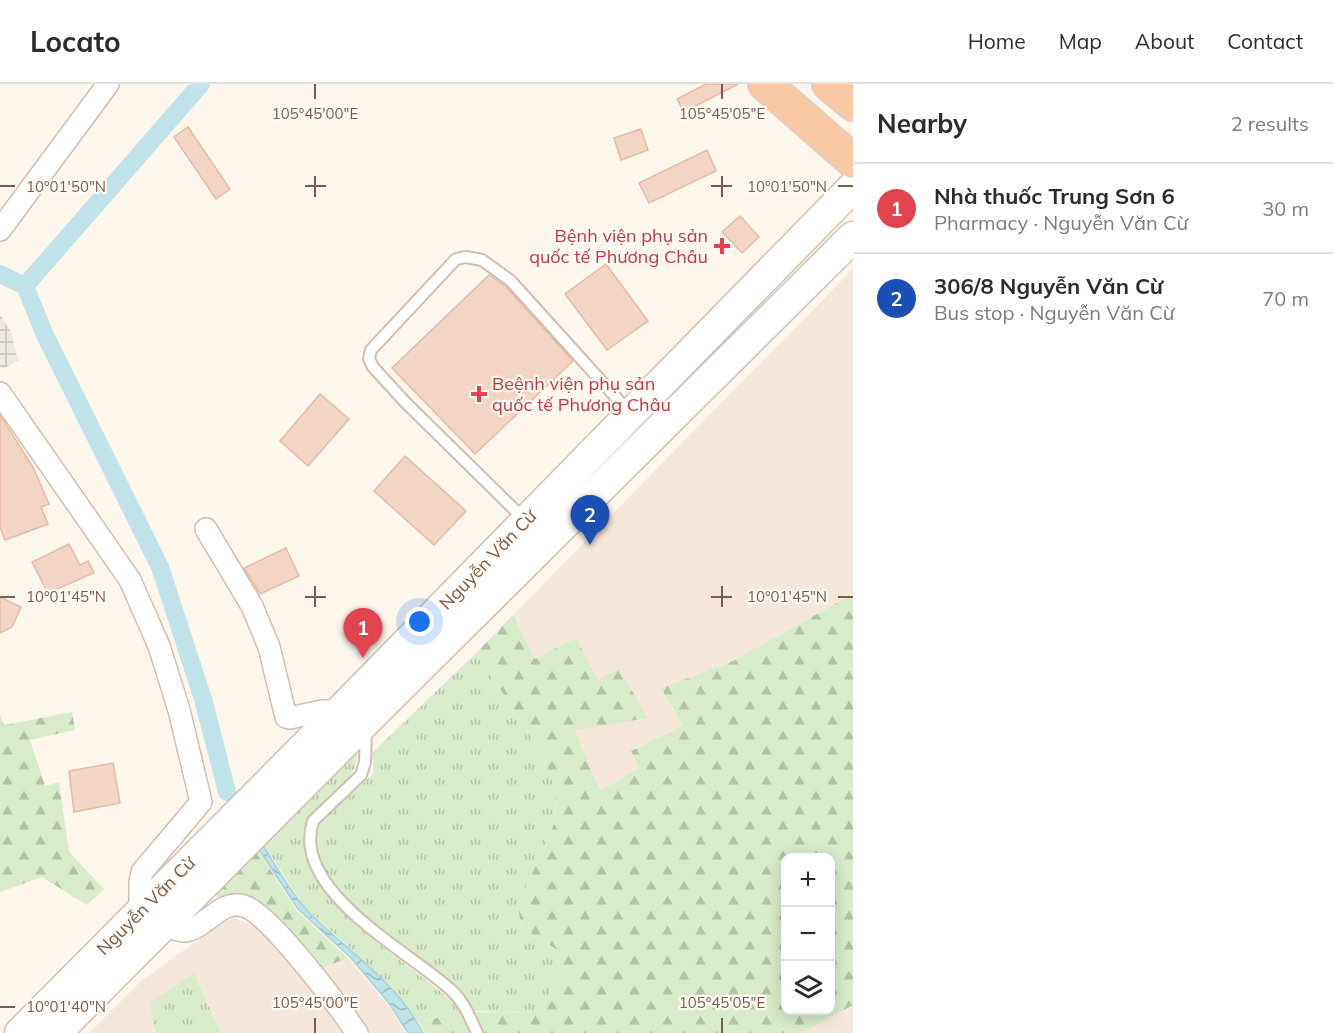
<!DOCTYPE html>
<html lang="en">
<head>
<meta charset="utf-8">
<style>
	:root { --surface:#fff; --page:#f7f7f7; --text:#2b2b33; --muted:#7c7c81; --line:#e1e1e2; --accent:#0f766e }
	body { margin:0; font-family:Mulish,sans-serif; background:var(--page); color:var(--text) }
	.controls { position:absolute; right:18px; bottom:18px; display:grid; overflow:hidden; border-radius:12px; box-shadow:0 3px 15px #0003 }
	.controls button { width:54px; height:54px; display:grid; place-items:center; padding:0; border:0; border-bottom:2px solid var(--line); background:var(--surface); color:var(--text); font:30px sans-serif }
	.you { position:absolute; left:420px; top:538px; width:21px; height:21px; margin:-15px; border:4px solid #fff; border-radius:50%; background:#1a73e8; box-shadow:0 0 0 9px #1a73e833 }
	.badge { display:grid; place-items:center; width:39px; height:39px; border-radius:50%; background:var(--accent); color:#fff; font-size:20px; font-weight:700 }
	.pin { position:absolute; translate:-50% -50px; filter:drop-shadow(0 2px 3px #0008) }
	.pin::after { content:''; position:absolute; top:32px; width:21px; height:18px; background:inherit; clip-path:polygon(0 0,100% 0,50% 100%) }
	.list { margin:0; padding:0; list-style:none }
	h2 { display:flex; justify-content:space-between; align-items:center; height:78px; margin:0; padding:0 24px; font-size:26px }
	h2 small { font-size:20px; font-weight:400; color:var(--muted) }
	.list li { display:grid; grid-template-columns:39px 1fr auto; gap:18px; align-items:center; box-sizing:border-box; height:90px; padding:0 24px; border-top:2px solid var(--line) }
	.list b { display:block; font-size:22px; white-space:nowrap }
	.list p { margin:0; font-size:20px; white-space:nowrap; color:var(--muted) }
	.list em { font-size:20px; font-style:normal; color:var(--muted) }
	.icon { flex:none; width:33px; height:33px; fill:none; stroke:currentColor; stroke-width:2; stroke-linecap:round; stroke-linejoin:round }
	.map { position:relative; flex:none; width:853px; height:949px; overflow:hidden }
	header { display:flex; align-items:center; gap:36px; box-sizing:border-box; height:84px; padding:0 30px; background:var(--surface); border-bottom:2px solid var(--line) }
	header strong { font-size:28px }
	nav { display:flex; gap:33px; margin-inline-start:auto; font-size:21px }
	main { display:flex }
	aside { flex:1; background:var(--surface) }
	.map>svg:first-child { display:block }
	.residential { fill:#f5e8da }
	.industrial { fill:url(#industrial-grid) }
	.grass { fill:url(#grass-tufts) }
	.forest { fill:url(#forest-firs); fill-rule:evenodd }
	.water { fill:url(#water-waves); stroke:#a5d3da; stroke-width:1.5 }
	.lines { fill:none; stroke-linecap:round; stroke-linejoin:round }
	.stream { stroke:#a5d3da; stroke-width:5 }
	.canal { stroke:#bfe3e8; stroke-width:18 }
	.building { fill:#f3d5c3; stroke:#e6bba3; stroke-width:1.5 }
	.service-casing { stroke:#d1beb0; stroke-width:14 }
	.minor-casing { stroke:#d1beb0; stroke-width:24 }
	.secondary-casing { stroke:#d6c0b0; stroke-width:33 }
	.trunk-casing { stroke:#dad1cd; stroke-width:36 }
	.service { stroke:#fff; stroke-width:10 }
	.minor { stroke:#fff; stroke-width:21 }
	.secondary { stroke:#fff; stroke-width:30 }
	.trunk { stroke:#f9c8a4; stroke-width:33 }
	.ticks { fill:none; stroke:#7a5c4d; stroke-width:2 }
	.health-dot { fill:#e0444e; stroke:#fffaf3; stroke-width:2 }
	.labels { text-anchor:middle; stroke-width:4.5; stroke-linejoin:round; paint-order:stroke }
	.health-label { font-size:18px; fill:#be3a42; stroke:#fffaf3; text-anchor:end }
	.street-label { font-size:18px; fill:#7a5c4d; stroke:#fffaf3 }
	.ticks-label { font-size:15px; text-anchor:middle; fill:#7a5c4d; stroke:#fffaf3; stroke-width:4.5; stroke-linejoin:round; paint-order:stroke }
</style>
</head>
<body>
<header>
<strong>Locato</strong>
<nav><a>Home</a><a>Map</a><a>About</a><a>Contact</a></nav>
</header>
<main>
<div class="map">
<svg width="853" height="949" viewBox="0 0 853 949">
	<defs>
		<pattern id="industrial-grid" width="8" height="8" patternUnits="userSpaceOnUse" patternTransform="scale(1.5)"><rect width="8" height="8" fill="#efe9e4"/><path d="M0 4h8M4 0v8" fill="none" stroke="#c7c0bb"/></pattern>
		<pattern id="grass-tufts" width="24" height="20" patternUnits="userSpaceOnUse" patternTransform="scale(1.5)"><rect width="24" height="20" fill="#d8ecc9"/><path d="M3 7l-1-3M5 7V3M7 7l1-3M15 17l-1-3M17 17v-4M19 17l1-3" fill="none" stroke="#b4c2a5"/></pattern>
		<pattern id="forest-firs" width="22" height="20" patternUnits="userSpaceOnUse" patternTransform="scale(1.5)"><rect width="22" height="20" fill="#d8ecc9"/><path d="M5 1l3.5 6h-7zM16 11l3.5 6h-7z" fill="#b4c2a5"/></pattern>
		<pattern id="water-waves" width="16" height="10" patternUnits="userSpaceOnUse" patternTransform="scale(1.5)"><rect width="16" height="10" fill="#bfe3e8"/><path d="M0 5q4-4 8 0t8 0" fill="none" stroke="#a0bbbe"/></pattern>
	</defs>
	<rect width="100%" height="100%" fill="#fdf6ec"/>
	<!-- residential -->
	<g class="residential">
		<path d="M853 185V510L733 577 661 604 683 642 631 667 639 684 600 707 575 646 648 633 598 596 535 575 513 531Z"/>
		<path d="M232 834 250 840 270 853 343 949H221L194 889 151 919 155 949H89L140 898 220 840Z"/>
		<path d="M348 874 388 921 406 949H367L322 884Z"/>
		<path d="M853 921V949H801Z"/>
	</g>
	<!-- industrial -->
	<path class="industrial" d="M0 231 11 248 18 277 2 285 0 283Z"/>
	<!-- grass -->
	<g class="grass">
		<path d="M476 569 536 660 552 692 556 715 554 740 518 822 521 843 559 867 558 893 542 924 534 929 475 927 464 911 456 904C421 876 342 824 324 786 318 771 315 755 318 740L374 689 372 669Z"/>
		<path d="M357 661C362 696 329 711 309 734 299 746 303 760 309 773 312 781 315 791 320 798 354 853 418 882 463 928L419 938 391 902 304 822 261 757Z"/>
		<path d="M194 889 221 949H155L150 919Z"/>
	</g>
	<!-- forest -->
	<g class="forest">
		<path d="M853 510V921L801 949H482L475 928 534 929 542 924 558 893 559 867 521 843 518 822 554 740 556 715 552 692 536 660 476 569 513 531 535 575 576 554 598 596 619 585 648 634 575 646 600 707 639 684 631 667 683 642 661 604 733 577ZM786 774H830V926H786Z"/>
		<path d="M72 628 75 646 30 656 45 702 59 698 69 768 104 805 87 821 42 793 0 808V631L4 641Z"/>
		<path d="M255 762 297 827 348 874 322 884C306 865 273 821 251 814 241 811 228 813 217 813L215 808Z"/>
		<path d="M463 928 472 949H425L419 938Z"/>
	</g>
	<!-- water -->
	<path class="water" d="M260 757C274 778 290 808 307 826 345 866 397 897 423 949H408L388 918 351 874 298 825 256 761Z"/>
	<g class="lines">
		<!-- stream -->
		<path class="stream" d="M227 708 234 719"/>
		<!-- canal -->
		<g class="canal">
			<path d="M0 190 25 202 44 249 160 483 203 615 227 708"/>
			<path d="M25 202 201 0"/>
		</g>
	</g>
	<!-- building -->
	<g class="building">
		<path d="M706 0H738L684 28 677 15Z"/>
		<path d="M188 43 230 105 216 115 174 53Z"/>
		<path d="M641 45 648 66 621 76 614 54Z"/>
		<path d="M707 66 716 87 649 119 639 99Z"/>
		<path d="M740 132 759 153 742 169 722 148Z"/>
		<path d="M606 180 648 237 607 266 565 210Z"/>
		<path d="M489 191 506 203 573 277 475 370 392 284Z"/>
		<path d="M320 310 349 335 308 382 280 357Z"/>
		<path d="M0 331 33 383 49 420 41 423 48 440 5 456 0 443Z"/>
		<path d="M405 372 466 427 434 461 374 407Z"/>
		<path d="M69 460 80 481 88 477 94 489 48 509 32 478Z"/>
		<path d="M286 464 299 492 260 510 244 484Z"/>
		<path d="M0 513 21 523 12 543 0 549Z"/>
		<path d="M113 679 120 719 74 728 69 687Z"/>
	</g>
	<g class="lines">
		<defs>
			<g id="service">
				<path d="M524 435 405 318 373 283 369 275 371 266 456 175 466 173 482 176 511 197 630 329"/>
				<path d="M366 646 365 678 361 691 313 737C290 807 409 867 451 906 464 918 470 933 477 949"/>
			</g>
			<g id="minor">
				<path d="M0 146 108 0"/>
				<path d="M0 309 130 496 159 562 179 626 201 718 142 788 140 798V828"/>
				<path d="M206 445 252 522 269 563 286 633 290 634 322 627H340"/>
				<path d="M167 839C196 867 214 812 244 822 269 829 340 924 357 949"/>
			</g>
			<g id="secondary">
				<path d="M20 949 340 627 853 103"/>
				<path d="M56 949 366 637 853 153"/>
			</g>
			<g id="trunk">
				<path d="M765 0 853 77"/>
				<path d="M829 0 853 20"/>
			</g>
		</defs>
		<!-- service casing -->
		<use href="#service" class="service-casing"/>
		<!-- minor casing -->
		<use href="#minor" class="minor-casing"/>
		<!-- secondary casing -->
		<use href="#secondary" class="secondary-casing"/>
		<!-- trunk casing -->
		<use href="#trunk" class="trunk-casing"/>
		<!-- service -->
		<use href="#service" class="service"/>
		<!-- minor -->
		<use href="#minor" class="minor"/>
		<!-- secondary -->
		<use href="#secondary" class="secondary"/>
		<!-- trunk -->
		<use href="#trunk" class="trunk"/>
	</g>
	<!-- ticks -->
	<path class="ticks" d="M315 0V15M722 0V15M315 92V113M722 92V113M0 102H15M305 102H326M711 102H732M838 102H853M315 502V523M722 502V523M0 513H15M305 513H326M711 513H732M838 513H853M0 923H15M315 934V949M722 934V949"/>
	<!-- markers -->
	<g class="health-dot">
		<path d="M719 153h6v6h6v6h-6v6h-6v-6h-6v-6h6z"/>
		<path d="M476 301h6v6h6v6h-6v6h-6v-6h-6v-6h6z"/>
	</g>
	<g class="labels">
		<!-- health labels -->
		<g class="health-label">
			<text x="708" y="158">Bệnh viện phụ sản<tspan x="708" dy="21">quốc tế Phương Châu</tspan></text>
			<text x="492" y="306" text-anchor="start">Beệnh viện phụ sản<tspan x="492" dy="21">quốc tế Phương Châu</tspan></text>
		</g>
		<!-- street labels -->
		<g class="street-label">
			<text transform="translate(488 476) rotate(-46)" y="6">Nguyễn Văn Cừ</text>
			<text transform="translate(146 822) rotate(-45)" y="6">Nguyễn Văn Cừ</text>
		</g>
	</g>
	<g class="ticks-label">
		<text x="315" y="35">105°45'00"E</text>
		<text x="722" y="35">105°45'05"E</text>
		<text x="66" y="108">10°01'50"N</text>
		<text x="787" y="108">10°01'50"N</text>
		<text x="66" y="518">10°01'45"N</text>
		<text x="787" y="518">10°01'45"N</text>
		<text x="315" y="924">105°45'00"E</text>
		<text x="722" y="924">105°45'05"E</text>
		<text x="66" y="928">10°01'40"N</text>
	</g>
</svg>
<div class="controls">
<button>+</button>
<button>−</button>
<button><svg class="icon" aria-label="layers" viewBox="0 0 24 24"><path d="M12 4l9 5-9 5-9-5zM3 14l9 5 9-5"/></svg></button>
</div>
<div class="you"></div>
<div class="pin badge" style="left:363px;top:574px;background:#e0444e">1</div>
<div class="pin badge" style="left:590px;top:461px;background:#1a4fb4">2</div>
</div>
<aside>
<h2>Nearby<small>2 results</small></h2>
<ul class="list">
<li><span class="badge" style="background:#e0444e">1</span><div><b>Nhà thuốc Trung Sơn 6</b><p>Pharmacy · Nguyễn Văn Cừ</p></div><em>30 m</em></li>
<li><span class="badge" style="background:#1a4fb4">2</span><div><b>306/8 Nguyễn Văn Cừ</b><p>Bus stop · Nguyễn Văn Cừ</p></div><em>70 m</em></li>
</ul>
</aside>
</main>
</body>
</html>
